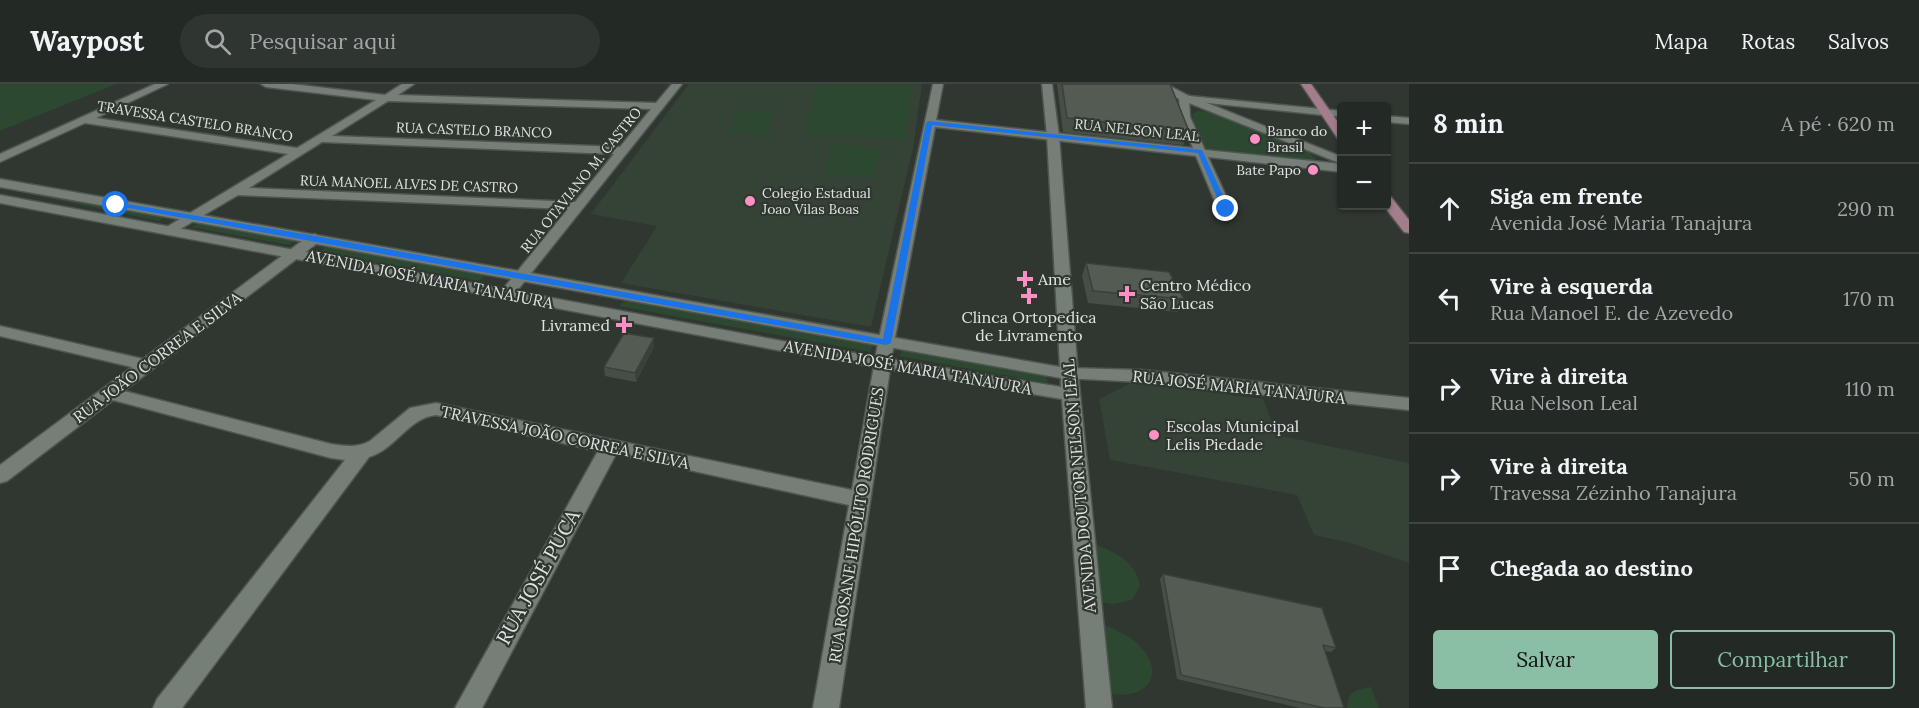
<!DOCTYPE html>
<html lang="pt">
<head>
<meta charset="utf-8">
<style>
	:root { --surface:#232924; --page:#2f3531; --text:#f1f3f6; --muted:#a3a6a6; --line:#404541; --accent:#8abfa5 }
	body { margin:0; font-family:Lora,serif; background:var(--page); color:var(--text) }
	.controls { position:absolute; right:18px; top:18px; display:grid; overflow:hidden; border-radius:6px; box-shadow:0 2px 4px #0004 }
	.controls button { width:54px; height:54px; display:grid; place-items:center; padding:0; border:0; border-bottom:2px solid var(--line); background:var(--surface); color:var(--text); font:30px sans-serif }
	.stop { position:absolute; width:18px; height:18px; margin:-14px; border:4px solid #1a73e8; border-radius:50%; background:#fff }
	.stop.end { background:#1a73e8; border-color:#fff; box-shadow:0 2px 6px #0008 }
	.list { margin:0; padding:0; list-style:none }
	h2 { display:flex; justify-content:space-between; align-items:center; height:78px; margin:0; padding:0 24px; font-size:26px }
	h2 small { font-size:20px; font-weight:400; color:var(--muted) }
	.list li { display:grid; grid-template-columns:39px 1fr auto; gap:18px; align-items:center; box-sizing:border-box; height:90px; padding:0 24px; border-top:2px solid var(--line) }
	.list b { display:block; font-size:22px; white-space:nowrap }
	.list p { margin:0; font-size:20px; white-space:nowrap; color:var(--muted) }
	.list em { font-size:20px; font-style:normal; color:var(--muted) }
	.actions { display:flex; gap:12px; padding:18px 24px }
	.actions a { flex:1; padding:14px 0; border:2px solid var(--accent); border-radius:6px; text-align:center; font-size:21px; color:var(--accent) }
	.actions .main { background:var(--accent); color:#111 }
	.icon { flex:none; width:33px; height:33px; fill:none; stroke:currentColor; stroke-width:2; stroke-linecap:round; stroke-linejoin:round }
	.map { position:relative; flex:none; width:1409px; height:624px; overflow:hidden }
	header { display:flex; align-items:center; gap:36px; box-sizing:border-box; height:84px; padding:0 30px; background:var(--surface); border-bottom:2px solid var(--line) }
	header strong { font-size:28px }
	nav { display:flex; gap:33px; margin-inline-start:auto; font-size:21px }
	.search { width:420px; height:54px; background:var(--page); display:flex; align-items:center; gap:15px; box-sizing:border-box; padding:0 21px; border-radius:33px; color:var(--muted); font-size:22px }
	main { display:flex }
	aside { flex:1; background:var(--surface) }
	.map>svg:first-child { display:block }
	.built { fill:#354236 }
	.green { fill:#2c4831 }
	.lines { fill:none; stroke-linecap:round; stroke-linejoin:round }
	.street-casing { stroke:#4f5550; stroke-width:3 }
	.secondary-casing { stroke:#4f5550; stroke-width:3 }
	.primary-casing { stroke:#4f5550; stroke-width:3 }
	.street { fill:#767f77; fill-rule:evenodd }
	.secondary { fill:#767f77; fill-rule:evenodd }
	.primary { fill:#a47d8d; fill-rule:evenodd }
	.wall { fill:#474e47 }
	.shaded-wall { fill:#3a403a }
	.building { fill:#535b53; stroke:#3a403a; stroke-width:1.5 }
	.route { fill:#1a73e8 }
	.poi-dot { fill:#fc8fc3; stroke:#2f3730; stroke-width:2 }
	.labels { text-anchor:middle; stroke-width:4.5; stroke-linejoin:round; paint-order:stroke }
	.far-street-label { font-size:14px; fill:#dfe4e0; stroke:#2f3730 }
	.far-poi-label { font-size:14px; fill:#dfe4e0; stroke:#2f3730; text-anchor:start }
	.street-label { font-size:16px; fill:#dfe4e0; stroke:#2f3730 }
	.poi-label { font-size:16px; fill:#dfe4e0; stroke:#2f3730; text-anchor:start }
	.near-street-label { font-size:20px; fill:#dfe4e0; stroke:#2f3730 }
</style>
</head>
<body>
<header>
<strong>Waypost</strong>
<div class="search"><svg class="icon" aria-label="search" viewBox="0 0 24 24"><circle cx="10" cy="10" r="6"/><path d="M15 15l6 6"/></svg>Pesquisar aqui</div>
<nav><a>Mapa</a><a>Rotas</a><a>Salvos</a></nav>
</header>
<main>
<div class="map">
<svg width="1409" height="624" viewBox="0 0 1409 624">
	<rect width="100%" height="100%" fill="#2f3730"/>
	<!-- built -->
	<g class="built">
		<path d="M689 0H922L913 64 871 243 621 199 657 142 591 130Z"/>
		<path d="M1133 298 1263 315 1277 351 1409 379V479L1351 459 1314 451 1297 411 1110 376 1099 315Z"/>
	</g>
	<!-- green -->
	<g class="green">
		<path d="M0 0H116L0 47Z"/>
		<path d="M817 0H913L906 56 804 49Z"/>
		<path d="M738 26 773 27 768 51 730 49Z"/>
		<path d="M1198 27 1209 28 1222 33 1308 68 1316 75 1307 77 1208 65C1198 59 1191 41 1193 29Z"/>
		<path d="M834 59 881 65 874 94 824 89Z"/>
		<path d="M0 100 166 132 159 137 0 104Z"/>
		<path d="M200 138 297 156 289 161 191 143Z"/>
		<path d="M330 161 487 189 479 197 318 168Z"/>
		<path d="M626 212 872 260 871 268 619 222 625 217Z"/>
		<path d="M904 264 1045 289 1048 299 899 272Z"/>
		<path d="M1093 459C1114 468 1136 477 1140 502L1132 516 1113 520 1100 518Z"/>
		<path d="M1102 540C1114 545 1126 550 1136 558 1167 587 1151 616 1110 610Z"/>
		<path d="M1371 603 1379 624H1347C1347 608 1357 605 1371 603Z"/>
	</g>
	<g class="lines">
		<defs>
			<g id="street">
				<path d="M155 0H168L96 34 297 64 376 16 266 3 261 0H292L385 11 402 0H414L398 11 656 19 672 0H682L512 213 507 215 499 210 568 125 238 111 170 151 165 150 163 147 165 144 288 70 85 39 0 78V70ZM388 17 651 25 620 63 332 52ZM322 58H323L614 70 575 118 249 104Z"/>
				<path d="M933 0H943L936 36 1193 64 1180 33 1179 11 1342 27V33L1189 17 1190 33 1205 66 1342 80V88L1208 73 1232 125 1225 129 1218 125 1196 72 935 43 894 259 839 624H813L849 421 616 370 482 624H455L598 367 436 331C408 334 396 365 369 373L182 624H153L157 615 345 376 331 374 113 316 7 397 0 399V381L132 283 0 252V242L143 275 310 151 315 150 322 154 320 157 124 307 331 360C344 362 358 364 370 357L410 324 436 319 852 406 878 259Z"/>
				<path d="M1386 32 1409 34V40L1386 38Z"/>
				<path d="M1069 284 1142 286 1409 314V326L1142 298 1063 294 1060 290 1063 286Z"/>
			</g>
			<g id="secondary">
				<path d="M1042 0H1052L1059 52 1078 290 1112 624H1086L1062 315 793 269 0 119V111L793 259 1061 303V294L0 103V95L1060 283 1047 52Z"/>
				<path d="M1153 0H1166L1187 11 1342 73V80L1179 15Z"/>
			</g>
			<g id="primary">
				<path d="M1301 0H1311L1342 44V56L1338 55Z"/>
				<path d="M1386 112 1391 113 1409 136V149L1404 148 1384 122H1386Z"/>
			</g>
		</defs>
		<!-- street casing -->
		<use href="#street" class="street-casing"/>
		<!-- secondary casing -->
		<use href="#secondary" class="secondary-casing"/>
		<!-- primary casing -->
		<use href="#primary" class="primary-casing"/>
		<!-- street -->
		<use href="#street" class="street"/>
		<!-- secondary -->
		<use href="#secondary" class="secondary"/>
		<!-- primary -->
		<use href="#primary" class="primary"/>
	</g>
	<!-- wall -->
	<g class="wall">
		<path d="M1057 0H1170L1189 47 1183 61 1063 48Z"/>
		<path d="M1086 179 1184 215 1177 228 1088 219 1082 192Z"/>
		<path d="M654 254V263L636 298 605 292 604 283Z"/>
		<path d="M1163 490 1336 564 1331 568 1325 567 1344 624H1300L1177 595 1160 495Z"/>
	</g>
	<!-- shaded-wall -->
	<path class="shaded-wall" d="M654 254V263L636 298 635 289Z"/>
	<!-- building -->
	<g class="building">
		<path d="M1062 0H1170L1189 47 1067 34Z"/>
		<path d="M1086 179 1169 188 1184 215 1093 207Z"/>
		<path d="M624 249 654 254 635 289 604 283Z"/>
		<path d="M1163 490 1322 524 1336 564 1323 561 1344 624H1324L1181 591Z"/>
	</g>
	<!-- route -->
	<path class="route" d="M929 37 1202 66 1229 125 1226 128 1222 125 1198 69 932 41 891 259 886 261 112 121 116 118 315 152 883 255 926 39Z"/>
	<!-- markers -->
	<g class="poi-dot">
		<circle cx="1255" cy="55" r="6"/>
		<circle cx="1313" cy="86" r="6"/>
		<circle cx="750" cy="117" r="6"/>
		<path d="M1022 186h6v6h6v6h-6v6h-6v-6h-6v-6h6z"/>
		<path d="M1124 201h6v6h6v6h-6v6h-6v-6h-6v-6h6z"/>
		<path d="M1026 203h6v6h6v6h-6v6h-6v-6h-6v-6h6z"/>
		<path d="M621 232h6v6h6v6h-6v6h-6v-6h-6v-6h6z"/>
		<circle cx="1154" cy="351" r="6"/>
	</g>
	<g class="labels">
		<!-- far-street labels -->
		<g class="far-street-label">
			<text transform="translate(195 37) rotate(9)" y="5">TRAVESSA CASTELO BRANCO</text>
			<text transform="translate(474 46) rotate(2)" y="5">RUA CASTELO BRANCO</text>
			<text transform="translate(1137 46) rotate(6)" y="5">RUA NELSON LEAL</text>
			<text transform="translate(581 96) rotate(-51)" y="5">RUA OTAVIANO M. CASTRO</text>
			<text transform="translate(409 100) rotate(2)" y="5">RUA MANOEL ALVES DE CASTRO</text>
		</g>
		<!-- far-poi labels -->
		<g class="far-poi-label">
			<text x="1267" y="52">Banco do<tspan x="1267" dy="16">Brasil</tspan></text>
			<text x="1301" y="91" text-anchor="end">Bate Papo</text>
			<text x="762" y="114">Colegio Estadual<tspan x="762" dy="16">Joao Vilas Boas</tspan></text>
		</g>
		<!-- street labels -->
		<g class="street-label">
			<text transform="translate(430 195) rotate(11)" y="6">AVENIDA JOSÉ MARIA TANAJURA</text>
			<text transform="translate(157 273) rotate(-37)" y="6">RUA JOÃO CORREA E SILVA</text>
			<text transform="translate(908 283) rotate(10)" y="6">AVENIDA JOSÉ MARIA TANAJURA</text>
			<text transform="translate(1239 303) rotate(6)" y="6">RUA JOSÉ MARIA TANAJURA</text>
			<text transform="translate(565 353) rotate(12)" y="6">TRAVESSA JOÃO CORREA E SILVA</text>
			<text transform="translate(1079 402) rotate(-95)" y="6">AVENIDA DOUTOR NELSON LEAL</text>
			<text transform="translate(856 441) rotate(-81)" y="6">RUA ROSANE HIPÓLITO RODRIGUES</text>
		</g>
		<!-- poi labels -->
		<g class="poi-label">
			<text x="1038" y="201">Ame</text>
			<text x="1140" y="207">Centro Médico<tspan x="1140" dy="18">São Lucas</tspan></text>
			<text x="1029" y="239" text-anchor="middle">Clinca Ortopedica<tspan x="1029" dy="18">de Livramento</tspan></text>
			<text x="610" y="247" text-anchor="end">Livramed</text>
			<text x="1166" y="348">Escolas Municipal<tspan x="1166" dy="18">Lelis Piedade</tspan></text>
		</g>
		<!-- near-street labels -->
		<g class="near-street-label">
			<text transform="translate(538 493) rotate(-61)" y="7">RUA JOSÉ PUCA</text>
		</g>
	</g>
</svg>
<div class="controls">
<button>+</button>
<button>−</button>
</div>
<div class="stop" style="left:116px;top:121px"></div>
<div class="stop end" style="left:1226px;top:125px"></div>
</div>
<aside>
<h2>8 min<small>A pé · 620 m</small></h2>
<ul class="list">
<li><svg class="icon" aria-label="ahead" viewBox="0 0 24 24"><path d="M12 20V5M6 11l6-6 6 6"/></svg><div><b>Siga em frente</b><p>Avenida José Maria Tanajura</p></div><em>290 m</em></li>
<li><svg class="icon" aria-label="left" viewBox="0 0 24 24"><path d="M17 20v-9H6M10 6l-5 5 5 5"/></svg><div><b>Vire à esquerda</b><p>Rua Manoel E. de Azevedo</p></div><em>170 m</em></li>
<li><svg class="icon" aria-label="right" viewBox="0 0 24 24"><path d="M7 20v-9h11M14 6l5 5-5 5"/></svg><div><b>Vire à direita</b><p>Rua Nelson Leal</p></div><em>110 m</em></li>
<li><svg class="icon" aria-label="right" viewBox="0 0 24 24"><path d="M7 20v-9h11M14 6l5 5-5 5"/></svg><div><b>Vire à direita</b><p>Travessa Zézinho Tanajura</p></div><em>50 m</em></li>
<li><svg class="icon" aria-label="arrive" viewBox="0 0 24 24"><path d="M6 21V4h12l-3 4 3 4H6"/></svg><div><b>Chegada ao destino</b></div></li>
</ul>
<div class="actions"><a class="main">Salvar</a><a>Compartilhar</a></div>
</aside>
</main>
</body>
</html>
